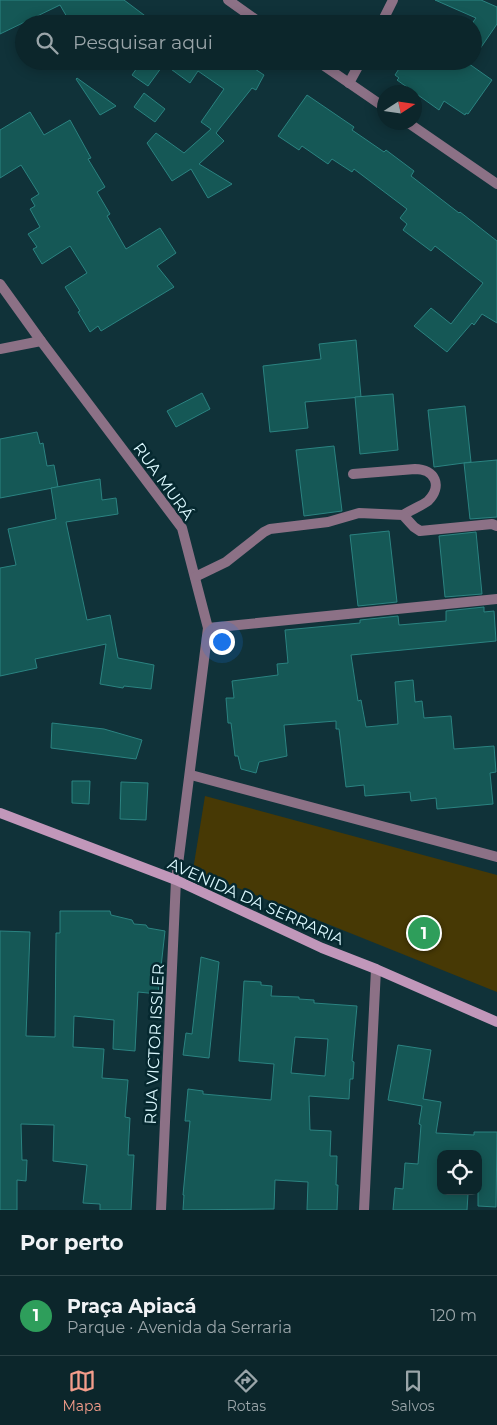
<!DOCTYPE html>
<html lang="pt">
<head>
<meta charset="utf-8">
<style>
	:root { --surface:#0c262b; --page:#152e33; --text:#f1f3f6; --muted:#9aa5a9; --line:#2c4347; --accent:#f49d8b }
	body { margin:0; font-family:Montserrat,sans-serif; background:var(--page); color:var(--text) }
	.controls { position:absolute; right:15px; bottom:15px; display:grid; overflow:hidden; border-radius:10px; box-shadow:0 2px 12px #0003 }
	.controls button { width:45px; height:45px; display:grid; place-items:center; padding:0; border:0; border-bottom:1px solid var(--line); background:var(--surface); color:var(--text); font:25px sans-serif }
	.compass { position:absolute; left:377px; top:85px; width:45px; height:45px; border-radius:50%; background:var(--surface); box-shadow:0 2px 12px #0003; rotate:78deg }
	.you { position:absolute; left:221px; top:641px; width:18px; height:18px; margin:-12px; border:4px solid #fff; border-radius:50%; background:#1a73e8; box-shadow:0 0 0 8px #1a73e833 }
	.badge { display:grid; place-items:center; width:32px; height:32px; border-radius:50%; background:var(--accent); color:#fff; font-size:16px; font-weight:700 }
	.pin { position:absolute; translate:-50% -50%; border:2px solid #fff; box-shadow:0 1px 5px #0006 }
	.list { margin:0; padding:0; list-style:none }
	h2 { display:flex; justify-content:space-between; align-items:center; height:65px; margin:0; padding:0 20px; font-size:21px }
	h2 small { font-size:16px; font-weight:400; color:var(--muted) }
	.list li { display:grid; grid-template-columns:32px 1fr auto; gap:15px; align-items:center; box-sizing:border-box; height:80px; padding:0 20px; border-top:1px solid var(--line) }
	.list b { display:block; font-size:19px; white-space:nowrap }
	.list p { margin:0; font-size:16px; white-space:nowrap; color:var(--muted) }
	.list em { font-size:16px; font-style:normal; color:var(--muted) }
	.icon { flex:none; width:28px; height:28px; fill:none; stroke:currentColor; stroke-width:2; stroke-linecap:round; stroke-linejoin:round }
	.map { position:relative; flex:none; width:497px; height:1210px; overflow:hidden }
	.search { position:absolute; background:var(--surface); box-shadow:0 2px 12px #0003; left:15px; right:15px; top:15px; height:55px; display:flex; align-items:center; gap:12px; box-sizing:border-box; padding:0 18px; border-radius:28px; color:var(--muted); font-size:19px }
	.sheet { height:145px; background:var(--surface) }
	nav { display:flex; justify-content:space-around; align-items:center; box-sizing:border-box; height:70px; border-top:1px solid var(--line); background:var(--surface); font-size:14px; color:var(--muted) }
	nav a { display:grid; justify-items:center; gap:2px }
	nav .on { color:var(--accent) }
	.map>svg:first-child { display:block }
	.green { fill:#473905 }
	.building { fill:#155856; stroke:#2b8381; fill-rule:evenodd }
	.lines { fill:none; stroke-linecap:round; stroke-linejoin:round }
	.service { stroke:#8c7186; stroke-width:10 }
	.minor { stroke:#8c7186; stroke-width:10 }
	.secondary { stroke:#c197ba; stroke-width:10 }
	.labels { text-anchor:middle; stroke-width:5; stroke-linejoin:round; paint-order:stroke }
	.street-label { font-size:16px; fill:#dbf8fe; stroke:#05282f }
</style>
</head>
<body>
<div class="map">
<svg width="497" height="1210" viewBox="0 0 497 1210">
	<rect width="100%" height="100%" fill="#103239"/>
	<!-- green -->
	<path class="green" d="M205 796 497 875V992L193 870Z"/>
	<!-- building -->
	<g class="building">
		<path d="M0 0H124L156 24H71L60 5 0 34Z"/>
		<path d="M435 0H481L497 7V24L473 59V22L476 18Z"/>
		<path d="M142 61H243L264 75 256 90 252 88 216 133 224 141 199 164 232 184 208 198 191 169 172 181 147 143 156 133 184 153 211 129 201 122 224 89 198 71 190 83 164 64 148 86 132 75Z"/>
		<path d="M404 61H465L492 80 468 114 466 113 465 115 444 101 439 110 397 80 399 78 395 75Z"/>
		<path d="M77 78 116 106 100 115 76 79Z"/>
		<path d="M144 93 165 109 155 122 134 107Z"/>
		<path d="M307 95 354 127 352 130 384 152 386 150 414 171 411 176 459 213 460 212 497 241V323L482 314 474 325 472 323 447 352 414 326 431 308 451 324 483 283 435 246 431 251 403 230 407 224 400 218 407 209 354 169 352 172 332 159 328 164 302 146 299 150 278 136Z"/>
		<path d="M30 112 44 135 70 120 91 158 88 159 105 187 97 192 110 214 107 216 126 249 160 228 176 253 157 266 174 287 101 331 98 326 90 332 78 312 80 311 65 287 87 273 70 246 42 264 33 249 37 247 28 234 40 227 30 209 35 206 31 199 39 194 21 165 0 178V130Z"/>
		<path d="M356 340 361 397 305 402 308 428 270 432 263 366 321 359 319 344Z"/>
		<path d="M202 393 210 409 176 427 167 411Z"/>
		<path d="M393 394 398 450 360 454 355 397Z"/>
		<path d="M465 406 471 462 434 467 428 410Z"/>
		<path d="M37 432 40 444 43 443 47 466 54 465 58 487 0 498V439Z"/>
		<path d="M334 446 342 511 304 516 296 450Z"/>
		<path d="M497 460V517L470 519 464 463Z"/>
		<path d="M100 479 102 500 116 498 118 514 66 522 87 620 110 615 118 658 154 665 151 689 124 686 123 688 100 684 106 644 35 659 37 668 0 676V568L16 565 8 529 56 519 51 488Z"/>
		<path d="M389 531 397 602 358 606 350 535Z"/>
		<path d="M476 532 482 594 445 597 439 536Z"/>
		<path d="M484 607V612L494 611 496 641 351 655 358 701 361 700 366 727 398 724 395 682 413 680 415 702 422 701 424 718 451 716 454 749 494 746 496 772 490 773 493 804 437 809 436 798 411 801 410 792 365 796 364 785 346 787 339 729H336V721L284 725 287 756 259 762 256 773 241 769 238 756H235L231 723H228L226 698H234L232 681 278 675 277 664 288 663 285 630 360 623V620L398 616 399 625 446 621V611Z"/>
		<path d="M52 723 104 729 142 740 136 759 51 748Z"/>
		<path d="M72 781H90L89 804 72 803Z"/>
		<path d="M121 782 148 783 146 820 120 819Z"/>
		<path d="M60 911H110L111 915 132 920 134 924 146 925 148 928 165 931 158 994 138 992 135 1051 113 1049 114 1020 74 1016 73 1047 104 1049 102 1078 128 1080 125 1117 130 1118 128 1155H134L131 1210H100V1204L83 1203 87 1165 53 1161 54 1125 21 1124 22 1160H27L26 1181 17 1180V1210H0V931L30 932 26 1036 55 1037 56 933H60Z"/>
		<path d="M201 957 219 962 209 1058 183 1055 186 1033 192 1034Z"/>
		<path d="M244 981 261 982V985L272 986 271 996 299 997V999L314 1000V1003L357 1006 352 1061 354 1062 353 1079H350L349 1099 309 1096 310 1130 331 1131 330 1156H337L336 1185H338L337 1210H307L308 1182 275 1180 274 1209 183 1210 184 1195H183L190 1121H185L188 1089 203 1091V1094L271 1100 274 1064 239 1061ZM295 1037 328 1039 325 1076 291 1073Z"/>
		<path d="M398 1045 431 1050 423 1099 441 1102 436 1133 474 1135V1132H497L496 1207 478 1206V1154H441V1192L468 1194 467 1210H393L395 1188 403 1189 405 1163 418 1164 421 1125 419 1124 422 1106 388 1100Z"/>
	</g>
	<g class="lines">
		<!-- service -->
		<path class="service" d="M208 628 497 599"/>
		<!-- minor -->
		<g class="minor">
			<path d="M228 0 262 24"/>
			<path d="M381 24 393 0"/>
			<path d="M317 61 384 107"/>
			<path d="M349 83 361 61"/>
			<path d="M407 122 497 184"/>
			<path d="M0 284 41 341 182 528 208 628 176 880 161 1210"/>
			<path d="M0 349 41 341"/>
			<path d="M353 474 415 469C435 469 443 486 428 501 421 506 411 510 403 515"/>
			<path d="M195 577 226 562 264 532 270 529 328 522 359 513 403 515 414 527 420 531 492 524 497 526"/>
			<path d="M191 775 497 857"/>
			<path d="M364 1210 376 969"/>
		</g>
		<!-- secondary -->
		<path class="secondary" d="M0 813 176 880 322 948 376 969 497 1022"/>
	</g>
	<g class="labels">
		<!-- street labels -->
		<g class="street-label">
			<text transform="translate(164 481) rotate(54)" y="6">RUA MURÁ</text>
			<text transform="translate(256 901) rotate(24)" y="6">AVENIDA DA SERRARIA</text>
			<text transform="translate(154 1044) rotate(-87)" y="6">RUA VICTOR ISSLER</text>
		</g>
	</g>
</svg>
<div class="controls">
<button><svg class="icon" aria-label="locate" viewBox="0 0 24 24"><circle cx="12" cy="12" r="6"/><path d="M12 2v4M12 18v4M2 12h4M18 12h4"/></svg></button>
</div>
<svg class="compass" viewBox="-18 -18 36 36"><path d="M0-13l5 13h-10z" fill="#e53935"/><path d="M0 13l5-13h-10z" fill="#9aa5a9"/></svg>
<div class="you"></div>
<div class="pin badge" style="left:424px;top:933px;background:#2e9e5b">1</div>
<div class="search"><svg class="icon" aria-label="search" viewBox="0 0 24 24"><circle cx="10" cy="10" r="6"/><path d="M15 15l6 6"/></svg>Pesquisar aqui</div>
</div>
<section class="sheet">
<h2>Por perto<small></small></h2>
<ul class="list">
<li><span class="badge" style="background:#2e9e5b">1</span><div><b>Praça Apiacá</b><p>Parque · Avenida da Serraria</p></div><em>120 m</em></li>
</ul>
</section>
<nav>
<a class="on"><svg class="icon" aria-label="map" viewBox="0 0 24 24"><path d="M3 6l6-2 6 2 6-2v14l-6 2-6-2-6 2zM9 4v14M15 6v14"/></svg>Mapa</a>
<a><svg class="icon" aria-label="directions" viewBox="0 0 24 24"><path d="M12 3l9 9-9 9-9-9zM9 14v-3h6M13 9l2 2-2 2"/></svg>Rotas</a>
<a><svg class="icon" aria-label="saved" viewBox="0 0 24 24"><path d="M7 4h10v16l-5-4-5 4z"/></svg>Salvos</a>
</nav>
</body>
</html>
